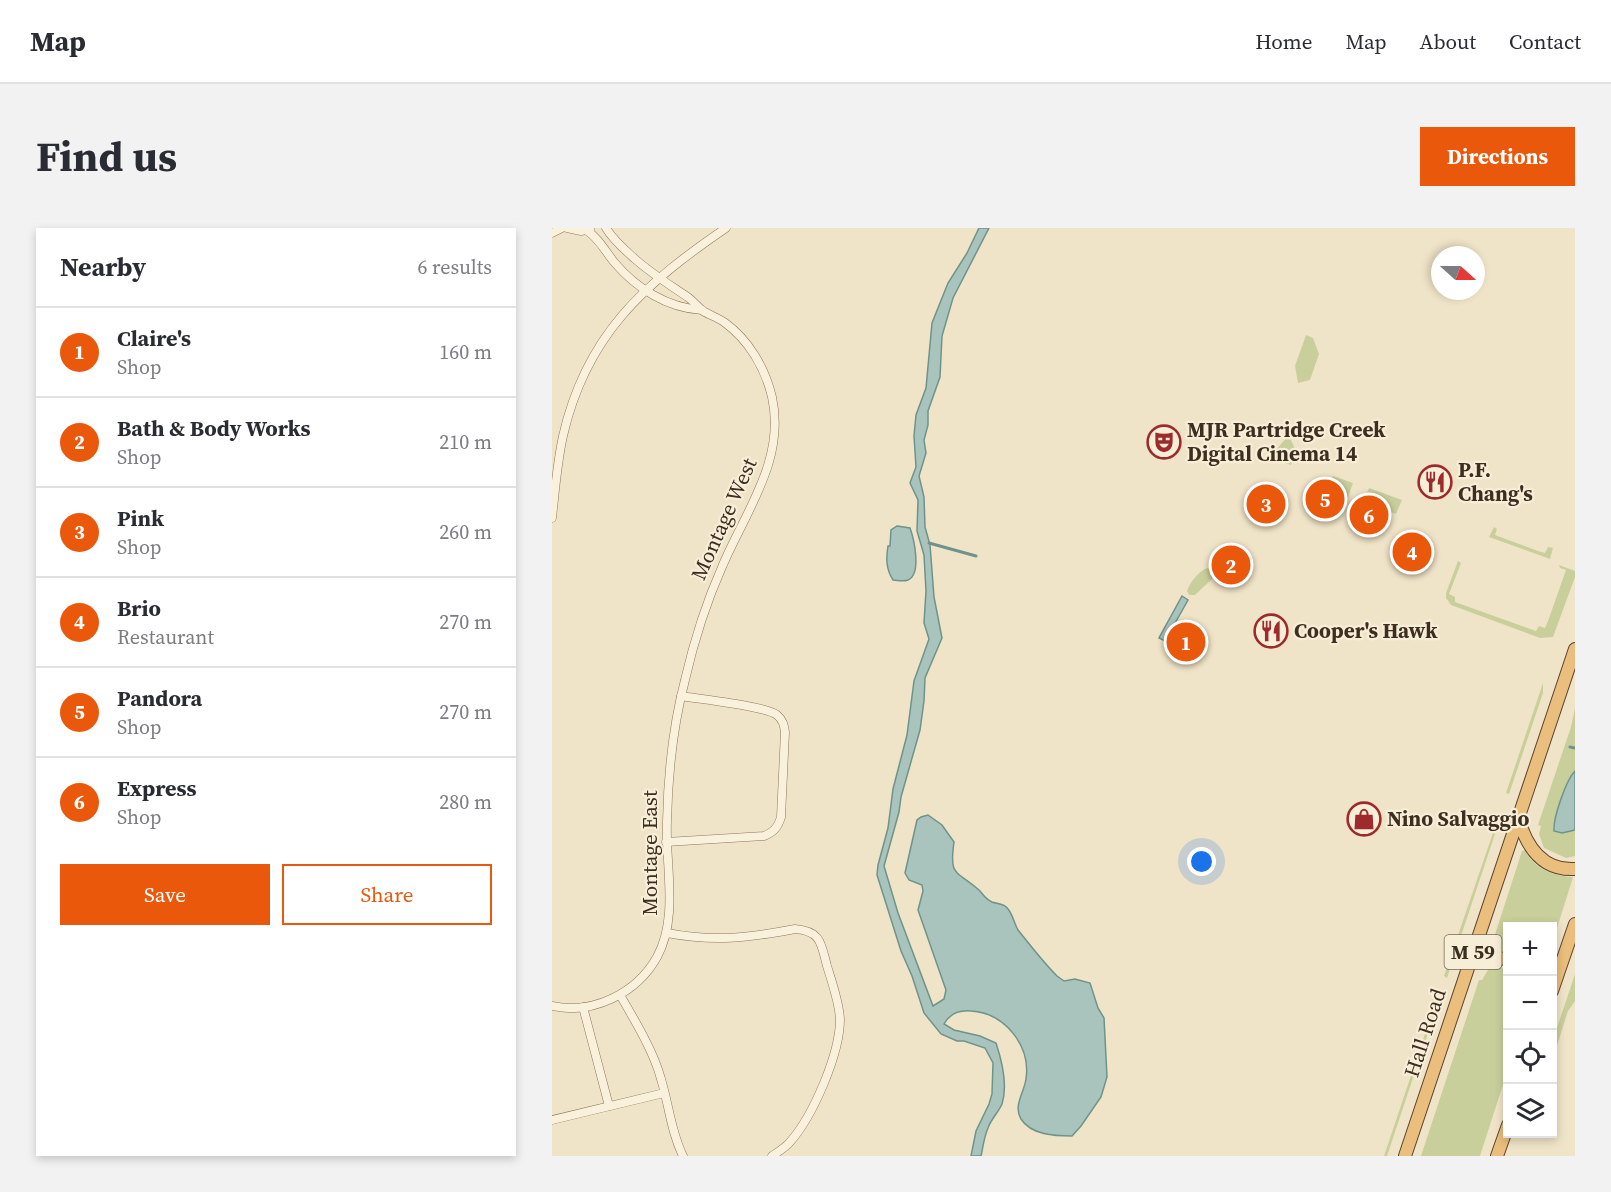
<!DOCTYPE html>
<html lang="en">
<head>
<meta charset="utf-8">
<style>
	:root { --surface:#fff; --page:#f2f2f3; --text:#2b2b33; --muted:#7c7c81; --line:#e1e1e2; --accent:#ea580c }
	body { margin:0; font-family:"Source Serif 4",serif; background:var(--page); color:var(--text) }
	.controls { position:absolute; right:18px; bottom:18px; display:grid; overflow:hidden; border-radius:0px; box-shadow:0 3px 9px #0003 }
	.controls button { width:54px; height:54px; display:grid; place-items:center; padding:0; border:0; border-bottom:2px solid var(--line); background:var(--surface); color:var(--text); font:30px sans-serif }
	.compass { position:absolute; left:879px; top:18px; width:54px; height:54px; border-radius:50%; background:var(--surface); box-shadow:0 3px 9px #0003; rotate:111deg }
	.you { position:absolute; left:650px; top:634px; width:21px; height:21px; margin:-15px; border:4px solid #fff; border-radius:50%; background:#1a73e8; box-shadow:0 0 0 9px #1a73e833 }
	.badge { display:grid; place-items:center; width:39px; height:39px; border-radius:50%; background:var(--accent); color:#fff; font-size:20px; font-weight:700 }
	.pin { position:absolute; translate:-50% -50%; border:3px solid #fff; box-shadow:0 2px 6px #0006 }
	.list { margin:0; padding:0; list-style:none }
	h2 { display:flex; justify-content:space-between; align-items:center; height:78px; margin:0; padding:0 24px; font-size:26px }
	h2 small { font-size:20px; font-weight:400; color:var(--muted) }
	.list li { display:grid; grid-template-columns:39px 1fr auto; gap:18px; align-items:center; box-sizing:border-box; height:90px; padding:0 24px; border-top:2px solid var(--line) }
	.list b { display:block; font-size:22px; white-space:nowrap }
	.list p { margin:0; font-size:20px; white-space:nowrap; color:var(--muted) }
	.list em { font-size:20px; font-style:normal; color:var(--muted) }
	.actions { display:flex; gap:12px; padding:18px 24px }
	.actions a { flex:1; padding:14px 0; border:2px solid var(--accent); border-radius:0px; text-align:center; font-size:21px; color:var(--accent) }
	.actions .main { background:var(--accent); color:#fff }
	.icon { flex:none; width:33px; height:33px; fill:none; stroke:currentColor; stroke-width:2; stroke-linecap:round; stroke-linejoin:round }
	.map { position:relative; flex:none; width:1023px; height:928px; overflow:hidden; border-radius:0px }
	header { display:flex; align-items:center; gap:36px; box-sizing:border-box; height:84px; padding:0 30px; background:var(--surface); border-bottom:2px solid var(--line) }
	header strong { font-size:28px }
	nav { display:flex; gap:33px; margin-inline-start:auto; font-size:21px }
	.intro { display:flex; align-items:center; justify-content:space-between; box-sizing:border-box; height:144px; padding:0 36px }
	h1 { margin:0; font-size:42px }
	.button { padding:15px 27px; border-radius:0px; background:var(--accent); color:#fff; font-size:21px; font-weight:700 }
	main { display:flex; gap:36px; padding:0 36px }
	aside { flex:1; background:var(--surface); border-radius:0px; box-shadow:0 3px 9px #0003 }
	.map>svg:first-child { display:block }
	.green { fill:#c9cf9b }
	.water { fill:#a9c4bc; stroke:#6f938a; stroke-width:1.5 }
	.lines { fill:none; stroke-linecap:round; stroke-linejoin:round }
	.stream { stroke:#6f938a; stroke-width:3 }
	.minor-casing { stroke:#8d765c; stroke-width:9 }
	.trunk-casing { stroke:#5b4430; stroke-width:14 }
	.minor { stroke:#faf1dc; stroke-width:8 }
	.trunk { stroke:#eabe7c; stroke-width:12 }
	.labels { text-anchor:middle; stroke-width:4.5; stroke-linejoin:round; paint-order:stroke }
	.shield { fill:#f7eed8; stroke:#756857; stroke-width:1.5 }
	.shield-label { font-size:20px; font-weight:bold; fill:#3d2e20 }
	.poi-label { font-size:21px; font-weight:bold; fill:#3d2e20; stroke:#f7eed8; text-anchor:start }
	.street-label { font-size:21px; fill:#3d2e20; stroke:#f7eed8 }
</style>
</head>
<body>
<header>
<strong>Map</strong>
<nav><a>Home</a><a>Map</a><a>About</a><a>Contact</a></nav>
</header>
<div class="intro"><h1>Find us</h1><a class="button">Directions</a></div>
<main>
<aside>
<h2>Nearby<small>6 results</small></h2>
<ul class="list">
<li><span class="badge">1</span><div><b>Claire's</b><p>Shop</p></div><em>160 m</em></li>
<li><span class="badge">2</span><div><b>Bath &amp; Body Works</b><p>Shop</p></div><em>210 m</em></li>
<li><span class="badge">3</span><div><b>Pink</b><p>Shop</p></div><em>260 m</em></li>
<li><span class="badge">4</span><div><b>Brio</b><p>Restaurant</p></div><em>270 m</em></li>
<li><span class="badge">5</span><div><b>Pandora</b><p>Shop</p></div><em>270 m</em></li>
<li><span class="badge">6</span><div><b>Express</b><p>Shop</p></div><em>280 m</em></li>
</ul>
<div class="actions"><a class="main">Save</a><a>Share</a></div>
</aside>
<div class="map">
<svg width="1023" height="928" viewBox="0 0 1023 928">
	<rect width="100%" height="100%" fill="#f0e4c8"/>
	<!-- green -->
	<g class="green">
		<path d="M754 107 761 110 767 126 758 152 746 155 743 138Z"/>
		<path d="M734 210 739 212 744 223 739 237 733 235 736 225 724 222Z"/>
		<path d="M781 248 801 255 796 269 776 262Z"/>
		<path d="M817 260 850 272 844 286 812 274Z"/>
		<path d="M942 299 945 301 943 307 986 323 993 325 996 319 1001 320 998 331 937 309Z"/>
		<path d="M906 333 909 335 897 366 903 369V374L984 403 987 398 993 400 996 393 1014 342 1008 340 1007 337 1023 343V349L1001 409 988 410 899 377 894 370V365Z"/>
		<path d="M655 340 659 341 661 346 660 351 643 367H637L635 363C638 354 646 344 655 340Z"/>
		<path d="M991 455V465L957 566 954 565Z"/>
		<path d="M1023 480V543L1017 551 1001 600 1010 605 1023 602V628L1014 630 992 620 987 606 989 598 986 597 1019 499Z"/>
		<path d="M941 605 943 606 895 750 892 748Z"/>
		<path d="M973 622C982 641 1002 648 1021 649L1001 713 1000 698H956L955 724 938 722 970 623Z"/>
		<path d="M947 739 955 742V844L928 928H869L927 752H930L936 742Z"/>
		<path d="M1023 746V773L1016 783 1001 830V812Z"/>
		<path d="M885 766V771L887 772 835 928H832L881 782 880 772Z"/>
	</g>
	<!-- water -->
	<g class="water">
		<path d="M427 0H437L401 70 390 108 388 149 376 183V197L372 212 374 225 367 248 372 269 373 299 378 317 382 369 390 410 373 450 372 473 368 502 349 569 347 584 332 638 346 685 381 778 392 771 394 762 366 682 371 663 370 657 357 652 353 645 365 592 369 589 376 587 390 597 402 614C397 649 404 642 427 662 431 666 433 671 440 674 445 676 452 675 456 681 461 687 462 695 466 702 478 717 491 734 505 748L512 753 523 751 538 755 546 780 552 790 555 849 549 869 529 898 520 908C503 908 479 907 469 891 461 878 472 865 474 851 479 818 453 785 419 783 407 782 398 785 392 796L402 802 428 808 444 815C450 833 456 857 450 876 446 885 439 891 436 900 432 909 431 919 429 928H419L424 903 437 876 440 866 441 835 433 820 412 813H405L389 806 372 785 360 748 349 723 325 647 326 637 336 600 341 561 355 507 362 453 377 411 372 395 374 363 372 327 365 303 366 272 358 255 364 239 362 208 364 187 374 160 380 95 396 55 415 25Z"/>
		<path d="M345 298 358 300C362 311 370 346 356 352 351 354 345 352 341 352 334 341 334 331 336 318H338L339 302Z"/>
		<path d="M630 368 636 372 613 413 607 410Z"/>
		<path d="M1023 543V602L1010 605 1002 603C1001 590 1014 552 1023 543Z"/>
	</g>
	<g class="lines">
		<!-- stream -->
		<g class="stream">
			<path d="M377 315 424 328"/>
			<path d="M1018 519 1023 520"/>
		</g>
		<defs>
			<g id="minor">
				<path d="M15 0 29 3 38 1"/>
				<path d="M34 2C47 10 53 23 62 34 84 60 115 80 150 82"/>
				<path d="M0 5 10 0"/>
				<path d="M0 290C3 263 5 235 11 208 34 107 92 56 174 0"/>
				<path d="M114 614 212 608C222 604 226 599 229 589L233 504C232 497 231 492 225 487 214 478 147 471 129 468"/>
				<path d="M115 705C162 714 196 710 243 701 269 703 269 715 275 738 280 754 287 774 288 791 288 826 261 888 238 914 234 919 226 924 220 928"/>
				<path d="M68 767C82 791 102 824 109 851 117 877 119 904 131 928"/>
				<path d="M0 778C41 787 85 765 105 729 127 689 113 637 115 593 116 546 121 498 133 452 142 413 154 375 170 339 193 284 234 232 220 169 213 140 197 112 172 94 166 90 158 87 151 83 146 79 142 74 137 70 118 57 100 46 83 31 73 22 61 12 54 0"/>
				<path d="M31 779 57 878"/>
				<path d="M0 892 112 865"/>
			</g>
			<g id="trunk">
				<path d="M966 589C974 618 990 643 1023 641"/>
				<path d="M917 735 941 730 956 731"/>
				<path d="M1000 763 1023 696"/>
				<path d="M853 928 1023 421"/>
				<path d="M945 928 956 897"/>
			</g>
		</defs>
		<!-- minor casing -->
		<use href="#minor" class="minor-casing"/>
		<!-- trunk casing -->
		<use href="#trunk" class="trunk-casing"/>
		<!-- minor -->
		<use href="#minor" class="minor"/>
		<!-- trunk -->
		<use href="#trunk" class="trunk"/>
	</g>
	<!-- icons -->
	<defs>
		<symbol id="theatre-ring" viewBox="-11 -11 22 22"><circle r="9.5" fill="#f7eed8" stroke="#9e2a2b" stroke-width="1.5"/><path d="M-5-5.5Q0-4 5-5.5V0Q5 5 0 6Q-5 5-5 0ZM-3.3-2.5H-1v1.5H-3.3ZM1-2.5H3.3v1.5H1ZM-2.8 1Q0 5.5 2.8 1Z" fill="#9e2a2b"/></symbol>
		<symbol id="restaurant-ring" viewBox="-11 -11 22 22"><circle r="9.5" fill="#f7eed8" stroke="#9e2a2b" stroke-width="1.5"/><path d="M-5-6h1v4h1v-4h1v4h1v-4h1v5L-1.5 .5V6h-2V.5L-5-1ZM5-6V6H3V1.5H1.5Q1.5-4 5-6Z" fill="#9e2a2b"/></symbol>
		<symbol id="shop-ring" viewBox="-11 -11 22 22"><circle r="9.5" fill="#f7eed8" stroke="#9e2a2b" stroke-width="1.5"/><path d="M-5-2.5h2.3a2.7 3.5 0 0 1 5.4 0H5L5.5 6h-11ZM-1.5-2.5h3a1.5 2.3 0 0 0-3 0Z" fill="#9e2a2b"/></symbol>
	</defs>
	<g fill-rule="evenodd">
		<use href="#theatre-ring" x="593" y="195" width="38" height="38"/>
		<use href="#restaurant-ring" x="864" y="235" width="38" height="38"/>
		<use href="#restaurant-ring" x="700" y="384" width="38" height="38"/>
		<use href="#shop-ring" x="793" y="572" width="38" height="38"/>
	</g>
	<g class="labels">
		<!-- shield labels -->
		<rect class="shield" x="892.5" y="707" width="57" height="34" rx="4.5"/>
		<g class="shield-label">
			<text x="921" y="731">M 59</text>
		</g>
		<!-- poi labels -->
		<g class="poi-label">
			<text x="635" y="209">MJR Partridge Creek<tspan x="635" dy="24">Digital Cinema 14</tspan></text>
			<text x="906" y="249">P.F.<tspan x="906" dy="24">Chang's</tspan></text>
			<text x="742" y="410">Cooper's Hawk</text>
			<text x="835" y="598">Nino Salvaggio</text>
		</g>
		<!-- street labels -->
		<g class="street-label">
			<text transform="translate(172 291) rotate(-66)" y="7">Montage West</text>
			<text transform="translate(98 625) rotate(-90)" y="7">Montage East</text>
			<text transform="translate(873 805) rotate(-72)" y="7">Hall Road</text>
		</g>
	</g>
</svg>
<div class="controls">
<button>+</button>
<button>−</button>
<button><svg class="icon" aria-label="locate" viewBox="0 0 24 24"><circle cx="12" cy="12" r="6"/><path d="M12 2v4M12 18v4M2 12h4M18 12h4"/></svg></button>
<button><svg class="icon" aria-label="layers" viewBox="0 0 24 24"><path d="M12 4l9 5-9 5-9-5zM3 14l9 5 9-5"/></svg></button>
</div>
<svg class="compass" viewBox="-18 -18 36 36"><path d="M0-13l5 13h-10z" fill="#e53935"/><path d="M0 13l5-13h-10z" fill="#7c7c81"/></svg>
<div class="you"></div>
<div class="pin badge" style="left:634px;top:414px">1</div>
<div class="pin badge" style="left:679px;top:337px">2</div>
<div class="pin badge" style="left:714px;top:276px">3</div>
<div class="pin badge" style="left:860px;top:324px">4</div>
<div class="pin badge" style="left:773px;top:271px">5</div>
<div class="pin badge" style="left:817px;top:287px">6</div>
</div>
</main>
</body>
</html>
